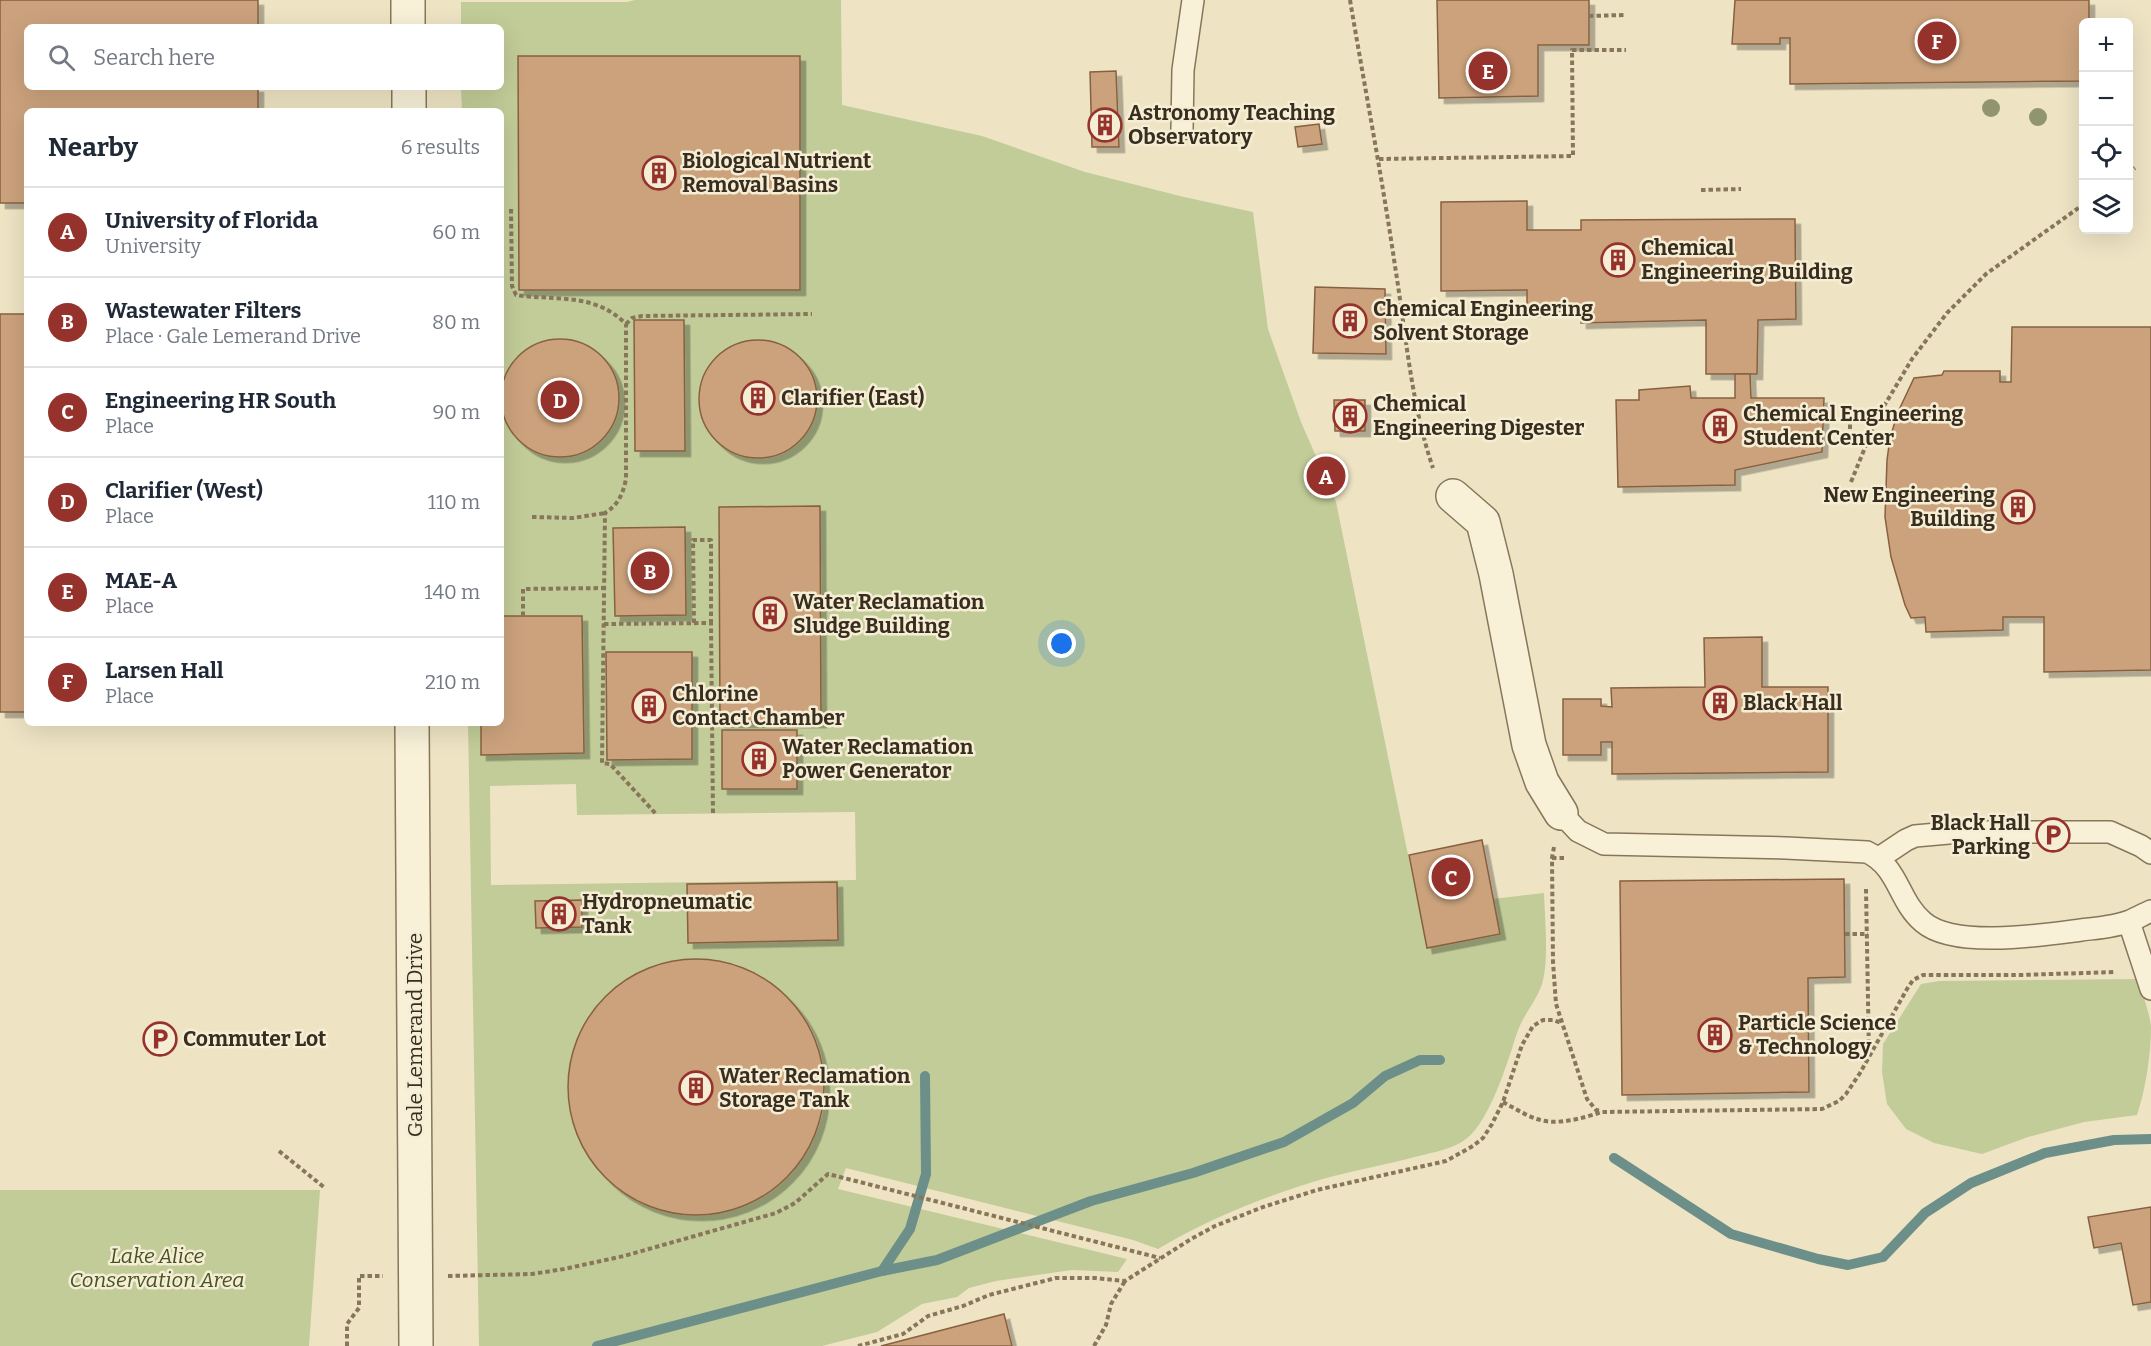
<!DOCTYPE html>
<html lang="en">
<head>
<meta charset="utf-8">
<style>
	:root { --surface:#fff; --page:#f2f2f3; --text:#1f2937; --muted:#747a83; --line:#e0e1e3; --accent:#96322c }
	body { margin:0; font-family:Bitter,serif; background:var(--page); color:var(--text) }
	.controls { position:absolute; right:18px; top:18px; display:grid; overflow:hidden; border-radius:9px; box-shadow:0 6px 24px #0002 }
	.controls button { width:54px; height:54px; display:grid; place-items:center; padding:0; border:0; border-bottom:2px solid var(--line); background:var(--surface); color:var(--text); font:30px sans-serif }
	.you { position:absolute; left:1062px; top:644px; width:21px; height:21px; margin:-15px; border:4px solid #fff; border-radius:50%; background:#1a73e8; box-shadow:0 0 0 9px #1a73e833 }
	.badge { display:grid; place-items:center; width:39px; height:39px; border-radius:50%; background:var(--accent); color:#fff; font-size:20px; font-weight:700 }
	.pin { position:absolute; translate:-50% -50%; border:3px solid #fff; box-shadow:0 2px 6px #0006 }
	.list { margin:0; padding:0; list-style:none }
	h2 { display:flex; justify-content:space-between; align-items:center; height:78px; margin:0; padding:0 24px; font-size:26px }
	h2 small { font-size:20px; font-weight:400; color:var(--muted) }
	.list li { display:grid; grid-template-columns:39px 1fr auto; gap:18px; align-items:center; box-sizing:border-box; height:90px; padding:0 24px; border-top:2px solid var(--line) }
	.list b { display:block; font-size:22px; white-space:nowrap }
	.list p { margin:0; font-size:20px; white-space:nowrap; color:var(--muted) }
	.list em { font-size:20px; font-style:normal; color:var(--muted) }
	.icon { flex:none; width:33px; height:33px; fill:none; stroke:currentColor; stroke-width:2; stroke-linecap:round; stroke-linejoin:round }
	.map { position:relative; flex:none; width:2151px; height:1346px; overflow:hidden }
	.search { position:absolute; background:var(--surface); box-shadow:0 6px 24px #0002; left:24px; top:24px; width:480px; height:66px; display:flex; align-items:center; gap:15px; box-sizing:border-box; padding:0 21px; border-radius:9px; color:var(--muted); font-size:22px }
	.panel { position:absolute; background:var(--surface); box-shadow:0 6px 24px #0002; left:24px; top:108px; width:480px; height:618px; border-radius:9px }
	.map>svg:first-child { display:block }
	.green { fill:#c2cc98; fill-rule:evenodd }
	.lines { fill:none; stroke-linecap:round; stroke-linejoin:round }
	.stream { stroke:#6d8f89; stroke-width:10 }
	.building { fill:#cba27b; stroke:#876141; stroke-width:1.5; filter:url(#shadow) }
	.service-casing { stroke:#88765b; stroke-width:24 }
	.minor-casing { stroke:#88765b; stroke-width:36 }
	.path { stroke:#88765b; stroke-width:4; stroke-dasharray:4.5 3; stroke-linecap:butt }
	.service { stroke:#f8f1d8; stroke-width:21 }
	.minor { stroke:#f8f1d8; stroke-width:33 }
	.tree { fill:#91956d }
	.labels { text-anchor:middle; stroke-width:5; stroke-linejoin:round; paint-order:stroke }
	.poi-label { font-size:21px; font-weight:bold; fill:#382d1f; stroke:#f5eed4; text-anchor:start }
	.street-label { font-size:21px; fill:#382d1f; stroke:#f5eed4 }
	.park-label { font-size:21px; font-style:italic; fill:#455426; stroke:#f5eed4 }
</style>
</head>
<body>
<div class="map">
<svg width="2151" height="1346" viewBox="0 0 2151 1346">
	<defs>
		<filter id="shadow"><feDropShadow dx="5.5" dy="5.5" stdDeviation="0" flood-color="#0004"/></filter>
	</defs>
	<rect width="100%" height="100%" fill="#eee4c4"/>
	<!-- green -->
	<g class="green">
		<path d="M635 0H841L842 105 982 136 1085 172 1184 197 1253 212 1268 329 1301 422 1336 502 1427 948 1500 934 1493 899 1544 893C1545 918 1549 962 1542 984 1536 1002 1523 1015 1517 1033 1508 1061 1490 1121 1466 1139 1453 1149 1435 1152 1419 1156 1390 1164 1360 1169 1330 1177 1273 1193 1209 1218 1158 1249L1133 1240 846 1168 838 1189 1127 1259 1118 1272 1072 1270 996 1281 969 1288 957 1297 922 1304 877 1332 822 1346H479L468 723H481V754L584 752 582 616H501V402C518 490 635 459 617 385 613 368 602 355 587 346 547 323 505 355 501 397V111H462L461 87H501V27H461V2H627ZM518 56 799 290H519ZM634 320H684L685 450 635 451ZM755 340C853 346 822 477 743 456 727 451 713 440 705 424 685 382 714 348 755 340ZM820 506 821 721 721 722ZM685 527 686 615 615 616 613 528ZM691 652 692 759 607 760 606 653ZM722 730H797V789H722ZM576 784 577 815 855 812 856 880 491 885 490 786ZM836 882 837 940 688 943 687 884ZM536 901H582V927L536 928ZM705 959C716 961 727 962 737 965 779 978 819 1022 823 1067 823 1076 825 1085 825 1094 824 1131 800 1173 768 1192 749 1204 728 1214 705 1215 598 1221 528 1101 592 1013 612 986 641 967 674 961 684 959 695 960 705 959Z"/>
		<path d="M2138 979C2142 994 2149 1010 2151 1026 2151 1054 2146 1088 2137 1115L2084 1122 2028 1137 1982 1154 1934 1143 1906 1129 1887 1104 1882 1072 1883 1044 1921 984 1939 981Z"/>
		<path d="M0 1190H320L309 1346H0Z"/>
	</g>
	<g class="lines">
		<!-- stream -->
		<g class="stream">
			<path d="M1614 1158 1731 1234 1818 1259 1848 1265 1883 1257 1925 1213 1971 1183 2045 1153 2114 1140 2151 1139"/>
			<path d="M882 1271 910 1229 926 1174 925 1076"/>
			<path d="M597 1346 882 1271 937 1260 1091 1201 1193 1173 1284 1142 1353 1103 1385 1076 1420 1060H1440"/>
		</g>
	</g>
	<!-- building -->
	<g class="building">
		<path d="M0 0H258V27H27V87H258V111H27V203H0Z"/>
		<path d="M1437 0H1589V45H1538V96L1439 98Z"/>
		<path d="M1735 0H2089V22H2084V81L1790 84V38H1780V44H1732Z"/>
		<path d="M518 56H800V290H519Z"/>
		<path d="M1116 71 1119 147H1092L1090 72Z"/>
		<path d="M1319 124 1322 144 1298 147 1295 127Z"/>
		<path d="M1527 201V230H1581V220L1795 219 1796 319 1758 320 1757 374H1706V320L1581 323V311H1527V290L1441 291V202Z"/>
		<path d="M1315 287 1385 289 1386 354 1313 353Z"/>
		<rect x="0" y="314" width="27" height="398"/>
		<path d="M634 320H684L685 451H635Z"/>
		<path d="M2012 327H2151V670L2044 672V617H2003V630L1926 632 1925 617 1911 618 1905 605 1891 557 1885 517 1887 460 1890 438 1898 412 1914 378 1942 375 1944 371H2000V382H2011Z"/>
		<circle cx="560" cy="398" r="59"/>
		<circle cx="758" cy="399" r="59"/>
		<path d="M1735 374H1750L1751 398H1824L1822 452 1735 470V485L1618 487 1616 400H1639V390L1690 386 1691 398H1735Z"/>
		<path d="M1334 400H1365V431H1335Z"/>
		<path d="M820 506 821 722H720L719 507Z"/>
		<path d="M685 527 686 615 615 616 613 528Z"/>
		<path d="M501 616H582L584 753 481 755V723H501Z"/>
		<path d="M1762 637V687H1828V772L1612 774V742H1601V755H1563V699H1601V706L1612 707 1611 688 1705 687 1704 638Z"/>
		<path d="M606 652H692V759L607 760Z"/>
		<rect x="722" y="730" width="75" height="59"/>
		<path d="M1482 840 1500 934 1427 948 1409 855Z"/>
		<path d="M1844 879 1845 977 1808 978 1809 1092 1622 1095 1620 881Z"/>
		<path d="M837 882 838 940 688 943 687 884Z"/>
		<path d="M582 900V927L536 928 535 901Z"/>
		<circle cx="696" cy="1087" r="128"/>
		<path d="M2151 1207V1302L2133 1305 2121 1243 2094 1248 2088 1217Z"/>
		<path d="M1004 1314 1012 1346H881Z"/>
	</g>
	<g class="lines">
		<defs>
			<g id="service">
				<path d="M1182 129 1183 70 1193 0"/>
				<path d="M1561 813 1578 831 1604 844 1786 848 1867 852C1899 867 1898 901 1923 922 1954 949 2043 935 2081 930 2097 928 2115 927 2130 921 2137 918 2144 914 2151 911"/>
				<path d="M1879 858 1906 840 1915 836 1960 832H2110L2141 846 2151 853"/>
				<path d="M2129 922 2151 989"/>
			</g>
			<g id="minor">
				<path d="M408 0V27"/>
				<path d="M409 87V111"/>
				<path d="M1453 496 1483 522 1496 574 1529 745 1542 782 1561 813"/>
				<path d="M412 723 416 1346"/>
			</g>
		</defs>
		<!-- service casing -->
		<use href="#service" class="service-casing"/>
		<!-- minor casing -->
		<use href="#minor" class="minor-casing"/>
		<!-- path -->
		<g class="path">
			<path d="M1350 0C1365 89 1382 177 1395 266 1406 334 1411 404 1433 468"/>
			<path d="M1589 16 1624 15"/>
			<path d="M1379 159 1573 156 1572 50H1626"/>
			<path d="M2128 173 2135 168"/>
			<path d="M1701 190 1741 189"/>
			<path d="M511 209 512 286 516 295C555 301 594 292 626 324V479C623 494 618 505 605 513L602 763 610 764 657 815"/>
			<path d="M626 324 632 318 642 316 812 314"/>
			<path d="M1850 429V408"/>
			<path d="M1851 482 1877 418 1912 359 1947 313 1986 274 2084 204"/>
			<path d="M532 517 573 518 605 513"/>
			<path d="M523 616V589L604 588"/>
			<path d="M694 623 693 540H711V623"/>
			<path d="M604 624 711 623 713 814"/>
			<path d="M1554 847 1552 858 1553 962 1556 1004 1587 1099 1596 1110 1602 1111"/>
			<path d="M1552 858H1567"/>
			<path d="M1866 889 1869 1056"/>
			<path d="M1845 934H1868"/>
			<path d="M1503 1102C1514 1108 1525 1115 1537 1119 1557 1126 1583 1118 1602 1112L1822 1109 1839 1101 1846 1094 1860 1073 1907 989 1913 980 1923 975H2020L2115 972"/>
			<path d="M279 1151 325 1188"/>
			<path d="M448 1276 532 1274 564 1269 624 1256 776 1213 795 1203 828 1174 1160 1258"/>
			<path d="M347 1346V1324L359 1308V1276H383"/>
			<path d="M858 1346 903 1334 928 1316 963 1306 989 1295 1056 1278H1095L1125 1281 1191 1239 1215 1226 1263 1207 1317 1190 1446 1161 1473 1146 1483 1138 1492 1124 1503 1102 1522 1045 1533 1026 1543 1020H1553L1562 1023"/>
			<path d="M1094 1346 1106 1325 1111 1304 1125 1281"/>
		</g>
		<!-- service -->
		<use href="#service" class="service"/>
		<!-- minor -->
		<use href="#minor" class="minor"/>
	</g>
	<!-- trees -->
	<g class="tree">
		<circle cx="1991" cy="108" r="9"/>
		<circle cx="2038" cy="117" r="9"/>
	</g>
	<!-- icons -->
	<defs>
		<symbol id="building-ring" viewBox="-11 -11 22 22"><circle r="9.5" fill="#f5eed4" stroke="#96322c" stroke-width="1.5"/><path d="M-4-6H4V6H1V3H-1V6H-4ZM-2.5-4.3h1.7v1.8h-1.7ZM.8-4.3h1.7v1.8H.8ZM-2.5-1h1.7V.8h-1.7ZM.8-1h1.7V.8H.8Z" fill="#96322c"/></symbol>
		<symbol id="parking-ring" viewBox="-11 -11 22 22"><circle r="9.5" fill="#f5eed4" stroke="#96322c" stroke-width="1.5"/><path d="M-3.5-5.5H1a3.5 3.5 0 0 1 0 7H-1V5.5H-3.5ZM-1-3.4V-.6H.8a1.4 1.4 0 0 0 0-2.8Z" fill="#96322c"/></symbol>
	</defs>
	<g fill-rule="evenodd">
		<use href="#building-ring" x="1086" y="106" width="38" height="38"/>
		<use href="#building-ring" x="640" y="154" width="38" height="38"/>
		<use href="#building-ring" x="1599" y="241" width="38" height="38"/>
		<use href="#building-ring" x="1331" y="302" width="38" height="38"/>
		<use href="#building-ring" x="739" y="379" width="38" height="38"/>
		<use href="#building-ring" x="1331" y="397" width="38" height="38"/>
		<use href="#building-ring" x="1701" y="407" width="38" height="38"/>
		<use href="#building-ring" x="1999" y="488" width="38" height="38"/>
		<use href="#building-ring" x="751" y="595" width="38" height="38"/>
		<use href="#building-ring" x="1701" y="684" width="38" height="38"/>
		<use href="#building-ring" x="630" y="687" width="38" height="38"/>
		<use href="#building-ring" x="740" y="740" width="38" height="38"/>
		<use href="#parking-ring" x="2034" y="816" width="38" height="38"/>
		<use href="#building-ring" x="540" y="895" width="38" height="38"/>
		<use href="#building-ring" x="1696" y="1016" width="38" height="38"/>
		<use href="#parking-ring" x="141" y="1020" width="38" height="38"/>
		<use href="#building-ring" x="677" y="1069" width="38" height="38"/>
	</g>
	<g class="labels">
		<!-- poi labels -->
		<g class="poi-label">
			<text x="1128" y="120">Astronomy Teaching<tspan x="1128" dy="24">Observatory</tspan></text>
			<text x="682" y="168">Biological Nutrient<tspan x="682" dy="24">Removal Basins</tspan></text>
			<text x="1641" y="255">Chemical<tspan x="1641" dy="24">Engineering Building</tspan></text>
			<text x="1373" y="316">Chemical Engineering<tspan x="1373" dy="24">Solvent Storage</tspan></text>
			<text x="781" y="405">Clarifier (East)</text>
			<text x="1373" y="411">Chemical<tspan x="1373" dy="24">Engineering Digester</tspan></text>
			<text x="1743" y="421">Chemical Engineering<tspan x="1743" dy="24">Student Center</tspan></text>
			<text x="1995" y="502" text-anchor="end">New Engineering<tspan x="1995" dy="24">Building</tspan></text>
			<text x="793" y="609">Water Reclamation<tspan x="793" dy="24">Sludge Building</tspan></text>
			<text x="672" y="701">Chlorine<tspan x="672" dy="24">Contact Chamber</tspan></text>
			<text x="1743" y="710">Black Hall</text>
			<text x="782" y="754">Water Reclamation<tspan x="782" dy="24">Power Generator</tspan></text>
			<text x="2030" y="830" text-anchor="end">Black Hall<tspan x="2030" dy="24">Parking</tspan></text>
			<text x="582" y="909">Hydropneumatic<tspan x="582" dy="24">Tank</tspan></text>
			<text x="1738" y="1030">Particle Science<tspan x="1738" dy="24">&amp; Technology</tspan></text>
			<text x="183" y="1046">Commuter Lot</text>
			<text x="719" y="1083">Water Reclamation<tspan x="719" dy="24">Storage Tank</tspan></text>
		</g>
		<!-- street labels -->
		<g class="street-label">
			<text transform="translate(415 1035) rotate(-90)" y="7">Gale Lemerand Drive</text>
		</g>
		<!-- park labels -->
		<g class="park-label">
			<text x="157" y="1263">Lake Alice<tspan x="157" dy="24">Conservation Area</tspan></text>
		</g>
	</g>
</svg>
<div class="controls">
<button>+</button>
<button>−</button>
<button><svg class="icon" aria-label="locate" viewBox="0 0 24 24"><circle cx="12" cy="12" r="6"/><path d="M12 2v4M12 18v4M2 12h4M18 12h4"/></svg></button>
<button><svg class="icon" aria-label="layers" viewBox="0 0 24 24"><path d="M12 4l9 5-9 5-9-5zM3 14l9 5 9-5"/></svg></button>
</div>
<div class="you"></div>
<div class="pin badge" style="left:1326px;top:476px">A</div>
<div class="pin badge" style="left:650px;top:571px">B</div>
<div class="pin badge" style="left:1451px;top:877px">C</div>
<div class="pin badge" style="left:560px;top:400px">D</div>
<div class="pin badge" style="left:1488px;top:71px">E</div>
<div class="pin badge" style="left:1937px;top:41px">F</div>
<div class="search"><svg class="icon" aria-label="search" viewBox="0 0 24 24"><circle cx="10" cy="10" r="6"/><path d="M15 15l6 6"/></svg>Search here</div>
<section class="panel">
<h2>Nearby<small>6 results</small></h2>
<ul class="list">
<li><span class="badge">A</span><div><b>University of Florida</b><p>University</p></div><em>60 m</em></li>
<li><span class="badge">B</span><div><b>Wastewater Filters</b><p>Place · Gale Lemerand Drive</p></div><em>80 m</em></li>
<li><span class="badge">C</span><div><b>Engineering HR South</b><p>Place</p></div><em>90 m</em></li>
<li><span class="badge">D</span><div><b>Clarifier (West)</b><p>Place</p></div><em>110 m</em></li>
<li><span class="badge">E</span><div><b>MAE-A</b><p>Place</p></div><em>140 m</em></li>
<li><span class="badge">F</span><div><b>Larsen Hall</b><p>Place</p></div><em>210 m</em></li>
</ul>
</section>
</div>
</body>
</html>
